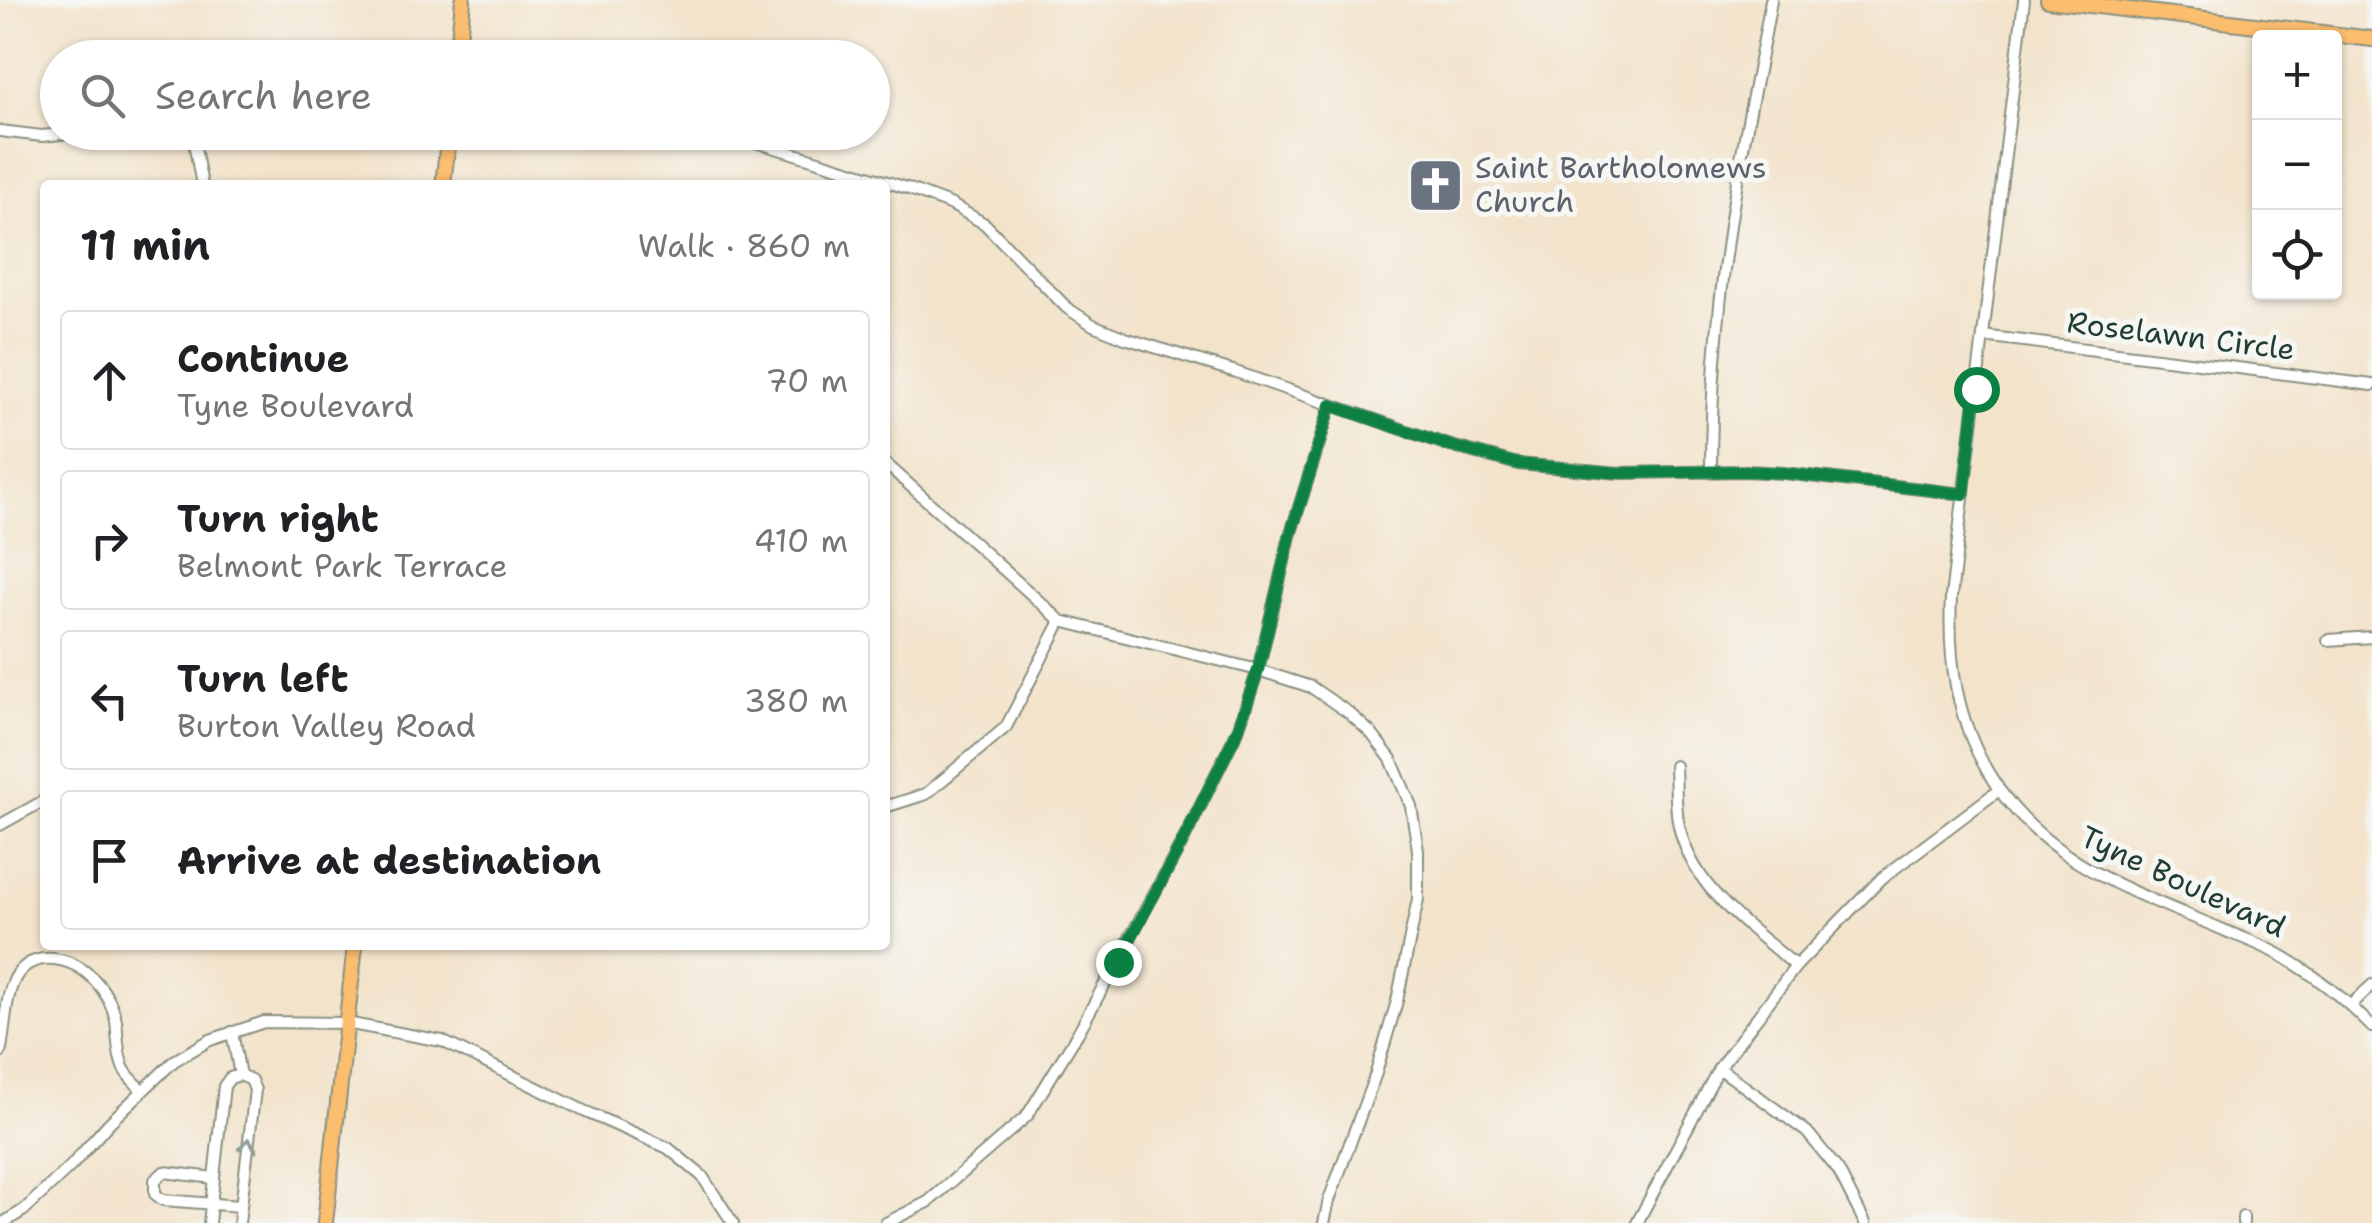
<!DOCTYPE html>
<html lang="en">
<head>
<meta charset="utf-8">
<style>
	:root { --surface:#fff; --page:#f6f6f6; --text:#202124; --muted:#757577; --line:#e0e0e0 }
	body { margin:0; font-family:"Shantell Sans",sans-serif; background:var(--page); color:var(--text) }
	.controls { position:absolute; right:30px; top:30px; display:grid; overflow:hidden; border-radius:10px; box-shadow:0 2px 8px #0004 }
	.controls button { width:90px; height:90px; display:grid; place-items:center; padding:0; border:0; border-bottom:2px solid var(--line); background:var(--surface); color:var(--text); font:50px sans-serif }
	.stop { position:absolute; width:30px; height:30px; margin:-22px; border:8px solid #0b8043; border-radius:50%; background:#fff }
	.stop.end { background:#0b8043; border-color:#fff; box-shadow:0 2px 10px #0008 }
	.list { margin:0; padding:0; list-style:none }
	h2 { display:flex; justify-content:space-between; align-items:center; height:130px; margin:0; padding:0 40px; font-size:42px }
	h2 small { font-size:32px; font-weight:400; color:var(--muted) }
	.list li { display:grid; grid-template-columns:65px 1fr auto; gap:30px; align-items:center; box-sizing:border-box; height:140px; margin:0 20px 20px; padding:0 20px; border:2px solid var(--line); border-radius:10px }
	.list b { display:block; font-size:38px; white-space:nowrap }
	.list p { margin:0; font-size:32px; white-space:nowrap; color:var(--muted) }
	.list em { font-size:32px; font-style:normal; color:var(--muted) }
	.icon { flex:none; width:55px; height:55px; fill:none; stroke:currentColor; stroke-width:2; stroke-linecap:round; stroke-linejoin:round }
	.map { position:relative; flex:none; width:2372px; height:1223px; overflow:hidden }
	.search { position:absolute; background:var(--surface); box-shadow:0 2px 8px #0004; left:40px; top:40px; width:850px; height:110px; display:flex; align-items:center; gap:25px; box-sizing:border-box; padding:0 35px; border-radius:55px; color:var(--muted); font-size:38px }
	.panel { position:absolute; background:var(--surface); box-shadow:0 2px 8px #0004; left:40px; top:180px; width:850px; height:770px; border-radius:10px }
	.map>svg:first-child { display:block }
	.lines { fill:none; stroke-linecap:round; stroke-linejoin:round }
	.minor-casing { stroke:#899080; stroke-width:14 }
	.major-casing { stroke:#899080; stroke-width:18 }
	.minor { stroke:#fff; stroke-width:10 }
	.major { stroke:#fbbd6e; stroke-width:14 }
	.oneway { stroke:#8f9e9a }
	.route { stroke:#0b8043; stroke-width:12 }
	.labels { text-anchor:middle; stroke-width:10; stroke-linejoin:round; paint-order:stroke }
	.worship-label { font-size:30px; fill:#5b616d; stroke:#f6f6f2; text-anchor:start }
	.street-label { font-size:30px; fill:#1f3d34; stroke:#f6f6f2 }
</style>
</head>
<body>
<div class="map">
<svg width="2372" height="1223" viewBox="0 0 2372 1223">
	<rect width="100%" height="100%" fill="#f6f6f2"/>
	<filter id="ink" filterUnits="userSpaceOnUse"><feTurbulence type="fractalNoise" baseFrequency=".01" numOctaves="2"/><feDisplacementMap in="SourceGraphic" scale="20" xChannelSelector="R" yChannelSelector="G"/><feConvolveMatrix kernelMatrix="1 2 1 2 8 2 1 2 1" color-interpolation-filters="sRGB"/></filter>
	<filter id="wash" filterUnits="userSpaceOnUse"><feTurbulence type="fractalNoise" baseFrequency=".0048" numOctaves="4" result="noise"/><feDisplacementMap in="SourceGraphic" scale="40" xChannelSelector="R" yChannelSelector="G"/><feGaussianBlur stdDeviation="2.25" result="paint"/><feColorMatrix in="noise" values="0 0 0 0 0 0 0 0 0 0 0 0 0 0 0 0 0 1.4 0 .05"/><feComposite in="paint" operator="in"/></filter>
	<g filter="url(#wash)">
		<rect width="100%" height="100%" fill="#f3e3cb"/>
	</g>
	<g filter="url(#ink)">
		<g class="lines">
			<defs>
				<g id="minor">
					<path d="M2024 0 1951 597C1948 661 1956 718 1989 774 2043 864 2135 892 2226 931 2245 939 2265 946 2282 956 2315 975 2346 1000 2372 1027"/>
					<path d="M0 131 42 136 78 132"/>
					<path d="M192 132 202 185"/>
					<path d="M723 132 907 188 952 205 985 224 1067 308 1093 325 1125 338 1236 372 1451 446 1518 464 1620 473 1746 471 1784 473 1964 494"/>
					<path d="M1983 336 2372 385"/>
					<path d="M885 463 1061 621 1258 670 1311 687 1349 713 1371 733 1391 759 1411 806 1418 850V899L1397 1001 1376 1073 1329 1200 1324 1223"/>
					<path d="M1711 471C1711 375 1721 276 1737 181 1747 121 1761 61 1771 0"/>
					<path d="M2328 640 2372 637"/>
					<path d="M1675 766C1676 784 1675 803 1678 821 1690 888 1748 925 1796 966"/>
					<path d="M885 807 926 794 1006 727 1061 621"/>
					<path d="M0 825 45 800"/>
					<path d="M2351 1005 2372 985"/>
					<path d="M232 1032 240 1075"/>
					<path d="M0 1053C9 1017 0 955 54 959 85 962 110 991 116 1021 118 1035 117 1052 123 1067 126 1075 136 1083 142 1090"/>
					<path d="M1719 1068 1807 1132 1838 1170 1865 1223"/>
					<path d="M214 1178 164 1172 155 1180V1194L163 1200 240 1206"/>
					<path d="M2243 1217V1223"/>
					<path d="M3 1223 24 1210 71 1166 109 1123 174 1061 210 1040 264 1022 346 1023 442 1041 586 1112 668 1148 702 1176 733 1223"/>
					<path d="M209 1223 224 1086 230 1078 240 1075"/>
					<path d="M239 1223 255 1090 251 1080 240 1075"/>
					<path d="M886 1223 928 1202 1027 1116 1078 1033 1184 839 1238 730 1258 670 1290 536 1331 405"/>
					<path d="M1637 1223 1719 1068 1796 966 1882 878 1999 790"/>
				</g>
				<g id="major">
					<path d="M2048 0 2372 39"/>
					<path d="M457 58 463 0"/>
					<path d="M443 185 449 132"/>
					<path d="M325 1223 355 945"/>
				</g>
			</defs>
			<!-- minor casing -->
			<use href="#minor" class="minor-casing"/>
			<!-- major casing -->
			<use href="#major" class="major-casing"/>
			<!-- minor -->
			<use href="#minor" class="minor"/>
			<!-- major -->
			<use href="#major" class="major"/>
		</g>
		<!-- one-way arrows -->
		<defs><path id="oneway-chevron" d="M-2-3.5L2.5 0L-2 3.5" fill="none" stroke-width="1.6" stroke-linecap="round" stroke-linejoin="round" transform="scale(2.5)"/></defs>
		<use class="oneway" href="#oneway-chevron" transform="translate(248 1145) rotate(-83)"/>
	</g>
	<g class="lines" filter="url(#ink)">
		<!-- route -->
		<path class="route" d="M1118 962 1184 839 1238 730 1258 670 1290 536 1331 405 1451 446 1518 464 1620 473 1746 471 1784 473 1964 494 1976 389"/>
	</g>
	<!-- icons -->
	<defs>
		<symbol id="church-square" viewBox="-11 -11 22 22"><rect x="-9" y="-9" width="18" height="18" rx="4" fill="#6b7280" stroke="#f6f6f2"/><path d="M-1.2-6h2.4v3.5h3.3v2.4h-3.3V6h-2.4V-.1h-3.3v-2.4h3.3Z" fill="#fff"/></symbol>
	</defs>
	<g fill-rule="evenodd">
		<use href="#church-square" x="1404" y="154" width="63" height="63"/>
	</g>
	<g class="labels">
		<!-- worship labels -->
		<g class="worship-label">
			<text x="1475" y="178">Saint Bartholomews<tspan x="1475" dy="34">Church</tspan></text>
		</g>
		<!-- street labels -->
		<g class="street-label">
			<text transform="translate(2181 336) rotate(7)" y="10">Roselawn Circle</text>
			<text transform="translate(2183 882) rotate(25)" y="10">Tyne Boulevard</text>
		</g>
	</g>
</svg>
<div class="controls">
<button>+</button>
<button>−</button>
<button><svg class="icon" aria-label="locate" viewBox="0 0 24 24"><circle cx="12" cy="12" r="6"/><path d="M12 2v4M12 18v4M2 12h4M18 12h4"/></svg></button>
</div>
<div class="stop" style="left:1976px;top:389px"></div>
<div class="stop end" style="left:1118px;top:962px"></div>
<div class="search"><svg class="icon" aria-label="search" viewBox="0 0 24 24"><circle cx="10" cy="10" r="6"/><path d="M15 15l6 6"/></svg>Search here</div>
<section class="panel">
<h2>11 min<small>Walk · 860 m</small></h2>
<ul class="list">
<li><svg class="icon" aria-label="ahead" viewBox="0 0 24 24"><path d="M12 20V5M6 11l6-6 6 6"/></svg><div><b>Continue</b><p>Tyne Boulevard</p></div><em>70 m</em></li>
<li><svg class="icon" aria-label="right" viewBox="0 0 24 24"><path d="M7 20v-9h11M14 6l5 5-5 5"/></svg><div><b>Turn right</b><p>Belmont Park Terrace</p></div><em>410 m</em></li>
<li><svg class="icon" aria-label="left" viewBox="0 0 24 24"><path d="M17 20v-9H6M10 6l-5 5 5 5"/></svg><div><b>Turn left</b><p>Burton Valley Road</p></div><em>380 m</em></li>
<li><svg class="icon" aria-label="arrive" viewBox="0 0 24 24"><path d="M6 21V4h12l-3 4 3 4H6"/></svg><div><b>Arrive at destination</b></div></li>
</ul>
</section>
</div>
</body>
</html>
